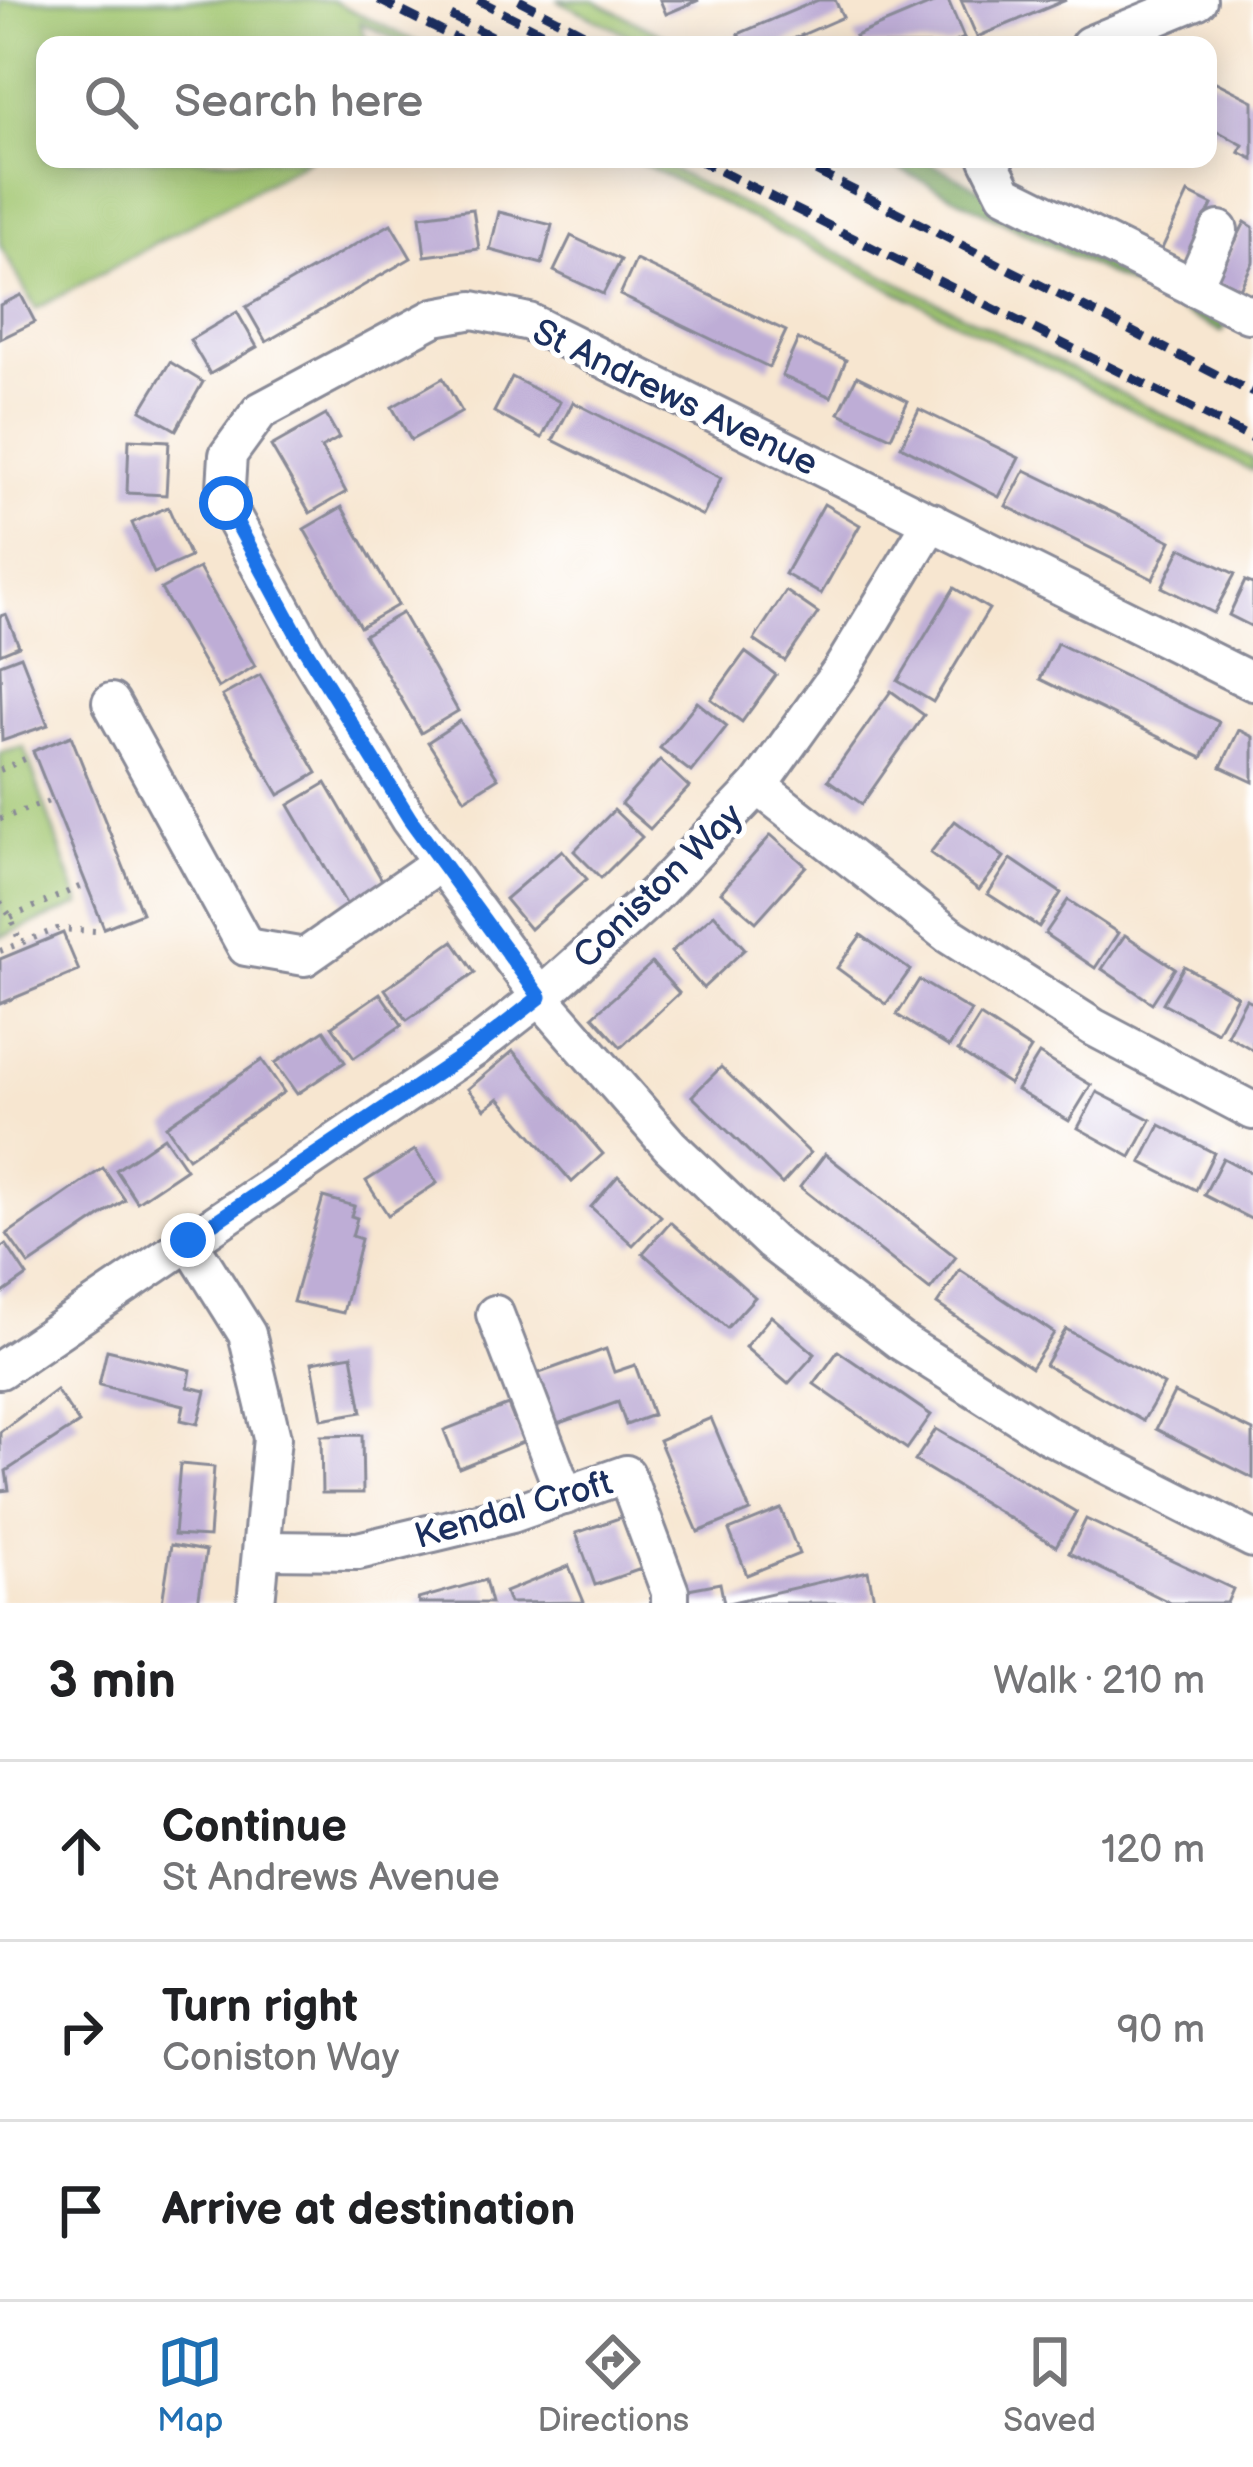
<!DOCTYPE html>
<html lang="en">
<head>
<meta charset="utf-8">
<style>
	:root { --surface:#fff; --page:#f2f2f2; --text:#202124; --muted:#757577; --line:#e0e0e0; --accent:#1f6fb2 }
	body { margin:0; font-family:"Balsamiq Sans",sans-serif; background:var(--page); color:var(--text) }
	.stop { position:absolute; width:36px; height:36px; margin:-27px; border:9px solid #1a73e8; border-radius:50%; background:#fff }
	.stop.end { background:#1a73e8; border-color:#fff; box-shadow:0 3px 12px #0008 }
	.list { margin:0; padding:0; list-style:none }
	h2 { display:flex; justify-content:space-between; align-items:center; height:156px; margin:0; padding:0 48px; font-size:51px }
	h2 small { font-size:39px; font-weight:400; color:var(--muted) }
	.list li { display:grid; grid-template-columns:78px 1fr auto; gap:36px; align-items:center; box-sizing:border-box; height:180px; padding:0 48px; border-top:3px solid var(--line) }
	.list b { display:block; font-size:45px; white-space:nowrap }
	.list p { margin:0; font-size:39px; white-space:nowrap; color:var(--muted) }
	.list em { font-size:39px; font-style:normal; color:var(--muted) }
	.icon { flex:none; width:66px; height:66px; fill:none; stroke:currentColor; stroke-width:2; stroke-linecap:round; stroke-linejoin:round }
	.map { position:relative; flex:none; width:1253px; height:1603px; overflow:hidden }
	.search { position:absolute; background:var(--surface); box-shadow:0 6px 30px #0003; left:36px; right:36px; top:36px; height:132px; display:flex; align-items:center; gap:30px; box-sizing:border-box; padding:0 42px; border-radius:24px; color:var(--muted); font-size:45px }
	.sheet { height:696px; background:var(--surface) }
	nav { display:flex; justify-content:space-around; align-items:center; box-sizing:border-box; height:168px; border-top:3px solid var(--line); background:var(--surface); font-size:33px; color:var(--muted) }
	nav a { display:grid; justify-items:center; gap:6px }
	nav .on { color:var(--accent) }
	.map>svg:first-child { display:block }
	.green { fill:#a1c670; stroke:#5e7a67; stroke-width:3 }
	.forest { fill:#80ab62; stroke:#4e6d60; stroke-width:3 }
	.building { fill:#beadd6 }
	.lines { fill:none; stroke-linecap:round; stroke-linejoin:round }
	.minor-casing { stroke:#898a97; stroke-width:42 }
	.path { stroke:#898a97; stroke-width:6; stroke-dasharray:3 9; stroke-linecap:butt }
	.minor { stroke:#fff; stroke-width:36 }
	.rail { stroke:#1b2f5e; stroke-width:9; stroke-dasharray:18 9; stroke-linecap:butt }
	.route { stroke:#1a73e8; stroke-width:15 }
	.labels { text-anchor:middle; stroke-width:10; stroke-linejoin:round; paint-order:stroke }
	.street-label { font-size:36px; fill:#1b2f5e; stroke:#fff }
</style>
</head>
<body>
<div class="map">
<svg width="1253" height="1603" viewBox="0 0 1253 1603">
	<rect width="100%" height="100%" fill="#fff"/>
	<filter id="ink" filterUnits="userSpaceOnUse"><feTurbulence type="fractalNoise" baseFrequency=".00833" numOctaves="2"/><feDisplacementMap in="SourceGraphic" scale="24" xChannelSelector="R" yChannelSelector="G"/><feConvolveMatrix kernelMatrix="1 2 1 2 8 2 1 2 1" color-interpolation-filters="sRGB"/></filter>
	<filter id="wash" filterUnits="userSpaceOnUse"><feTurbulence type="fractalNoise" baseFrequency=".004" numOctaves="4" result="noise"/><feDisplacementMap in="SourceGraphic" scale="48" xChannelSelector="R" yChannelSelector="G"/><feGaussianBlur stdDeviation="2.7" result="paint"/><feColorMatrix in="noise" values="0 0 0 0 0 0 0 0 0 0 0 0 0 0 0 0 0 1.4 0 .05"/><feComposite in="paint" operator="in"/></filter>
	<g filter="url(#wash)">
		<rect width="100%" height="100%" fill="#f7e6d0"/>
		<!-- green -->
		<g class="green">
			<path d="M0 0H331L422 45H407L360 22 368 45H45V159H310L36 309 0 245Z"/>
			<path d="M557 0H593L682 45H648Z"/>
			<path d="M633 159H650L1253 459V471Z"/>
			<path d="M24 747 80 905 0 937V753Z"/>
		</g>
		<!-- forest -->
		<path class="forest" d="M879 159H922L1230 318 1222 332Z"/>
		<g id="blocks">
			<!-- building -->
			<g class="building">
				<path d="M660 0H699L666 14Z"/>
				<path d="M818 0H835L843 17 779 45H742L738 34Z"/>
				<path d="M940 0H948L964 38 948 45H859L855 36Z"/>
				<path d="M961 0H1066L977 37Z"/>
				<path d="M1208 78 1253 101V159L1239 152 1243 145 1208 126Z"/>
				<path d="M1188 193 1212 205 1183 266 1159 255Z"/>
				<path d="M473 209 479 249 425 256 420 216Z"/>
				<path d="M499 212 552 225 542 264 490 250Z"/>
				<path d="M1245 222 1253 227V262L1237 295 1214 283Z"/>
				<path d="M391 224 411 258 266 342 246 307Z"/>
				<path d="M571 236 621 260 603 294 554 271Z"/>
				<path d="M636 260 786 331 769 367 620 295Z"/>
				<path d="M21 295 35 322 0 339V305Z"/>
				<path d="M237 312 257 347 210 374 190 340Z"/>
				<path d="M798 339 846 360 831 397 782 376Z"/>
				<path d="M170 362 203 382 176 430 141 410Z"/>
				<path d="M857 376 908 401 891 437 839 413Z"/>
				<path d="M512 377 560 402 542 438 494 412Z"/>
				<path d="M443 378 462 412 411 440 392 407Z"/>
				<path d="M573 402 721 478 703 516 553 440Z"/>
				<path d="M919 409 1019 458 999 497 901 446Z"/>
				<path d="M326 415 339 438 321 448 346 492 310 513 271 446Z"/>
				<path d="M129 439 169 441 166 495 127 493Z"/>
				<path d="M1025 470 1171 541 1153 579 1006 506Z"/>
				<path d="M824 504 860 525 821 594 785 574Z"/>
				<path d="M168 507 190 557 154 573 132 523Z"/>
				<path d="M342 507 398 605 360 627 304 529Z"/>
				<path d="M1181 548 1235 574 1214 613 1162 587Z"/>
				<path d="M199 568 255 666 218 688 161 589Z"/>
				<path d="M1245 581 1253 584V627L1229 615Z"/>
				<path d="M954 588 989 609 933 702 898 681Z"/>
				<path d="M786 591 818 613 785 661 754 640Z"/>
				<path d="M402 613 458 711 421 733 364 635Z"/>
				<path d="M6 614 19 646 0 654V616Z"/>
				<path d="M1057 643 1219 722 1202 758 1040 679Z"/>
				<path d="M745 652 776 675 742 722 711 699Z"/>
				<path d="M21 656 48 725 2 741 0 664Z"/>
				<path d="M260 675 317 773 279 795 222 696Z"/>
				<path d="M891 691 924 715 862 804 828 780Z"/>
				<path d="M697 702 727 726 691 772 660 748Z"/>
				<path d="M460 721 498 778 465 799 428 742Z"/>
				<path d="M1239 730 1253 737V782L1221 767Z"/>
				<path d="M71 736 142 913 104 928 33 751Z"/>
				<path d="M660 760 689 787 650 829 621 804Z"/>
				<path d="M326 783 389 892 352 914 289 805Z"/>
				<path d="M614 810 642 837 601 878 574 851Z"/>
				<path d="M955 821 1004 857 979 890 930 853Z"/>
				<path d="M771 835 806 866 756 922 721 892Z"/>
				<path d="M562 850 587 879 530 929 505 899Z"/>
				<path d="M1011 859 1061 893 1039 927 988 894Z"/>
				<path d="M1068 900 1118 933 1095 968 1045 934Z"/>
				<path d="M714 914 745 949 703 988 671 952Z"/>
				<path d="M63 933 79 971 0 1004V959Z"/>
				<path d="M861 935 910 970 886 1004 837 968Z"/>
				<path d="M1125 935 1175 968 1152 1003 1102 969Z"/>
				<path d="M453 941 475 973 407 1020 385 989Z"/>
				<path d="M652 963 679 993 621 1047 593 1016Z"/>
				<path d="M1184 966 1237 996 1217 1032 1163 1003Z"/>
				<path d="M919 980 971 1011 949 1047 897 1015Z"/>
				<path d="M380 993 402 1025 354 1058 332 1026Z"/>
				<path d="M1246 999 1253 1002V1050L1227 1035Z"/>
				<path d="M980 1016 1031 1049 1009 1084 958 1051Z"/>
				<path d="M324 1030 345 1062 297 1094 275 1063Z"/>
				<path d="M513 1051 603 1154 572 1182 499 1098 485 1109 468 1089Z"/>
				<path d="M1039 1054 1091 1085 1069 1121 1017 1090Z"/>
				<path d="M262 1060 284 1092 188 1158 166 1126Z"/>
				<path d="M721 1067 810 1153 782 1184 692 1096Z"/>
				<path d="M1097 1092 1151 1120 1131 1157 1078 1128Z"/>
				<path d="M1160 1125 1214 1153 1196 1190 1141 1162Z"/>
				<path d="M164 1137 186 1169 137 1202 116 1170Z"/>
				<path d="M415 1150 437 1183 388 1215 366 1181Z"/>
				<path d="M825 1154 956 1257 930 1290 800 1187Z"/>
				<path d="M1223 1158 1253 1174V1220L1204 1195Z"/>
				<path d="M103 1168 125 1200 29 1265 7 1234Z"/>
				<path d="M618 1176 661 1216 633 1245 591 1207Z"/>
				<path d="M323 1197 354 1206 351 1216 357 1218 352 1236 361 1239 343 1313 293 1302Z"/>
				<path d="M670 1222 755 1297 727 1328 643 1253Z"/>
				<path d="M6 1244 27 1276 0 1295V1248Z"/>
				<path d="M960 1270 1054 1333 1031 1368 937 1304Z"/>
				<path d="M771 1316 815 1354 788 1384 745 1347Z"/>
				<path d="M1066 1329 1164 1385 1143 1421 1045 1365Z"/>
				<path d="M606 1349 614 1372 635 1365 653 1415 626 1425 618 1402 552 1426 534 1375Z"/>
				<path d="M107 1350 191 1370 188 1387 206 1391 198 1424 181 1420 184 1405 99 1385Z"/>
				<path d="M838 1351 931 1415 907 1449 814 1384Z"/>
				<path d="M352 1355 362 1412 322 1419 312 1362Z"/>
				<path d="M56 1390 79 1423 6 1471 9 1490 0 1491V1432Z"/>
				<path d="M1174 1393 1253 1431V1478L1156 1429Z"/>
				<path d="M508 1405 523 1442 459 1468 444 1430Z"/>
				<path d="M711 1418 750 1511 698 1532 659 1440Z"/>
				<path d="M936 1429 1076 1512 1056 1546 915 1461Z"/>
				<path d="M362 1435 363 1493H322L321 1436Z"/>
				<path d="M180 1464 214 1467 209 1537 174 1535Z"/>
				<path d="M781 1509 799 1554 747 1575 729 1530Z"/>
				<path d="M622 1517 641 1569 595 1585 576 1533Z"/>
				<path d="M1086 1519 1233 1589 1227 1603H1171L1069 1553Z"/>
				<path d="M171 1545 206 1551 198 1603H162Z"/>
				<path d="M569 1566 584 1602 509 1603 505 1592Z"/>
				<path d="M868 1571 874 1599 857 1603H728Z"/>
				<path d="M485 1580 491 1603H419L418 1599Z"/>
				<path d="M720 1583 724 1603H686L683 1590Z"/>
			</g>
		</g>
	</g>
	<g filter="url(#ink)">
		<use href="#blocks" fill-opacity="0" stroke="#898a97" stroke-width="3"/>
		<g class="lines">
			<defs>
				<g id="minor">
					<path d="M1089 45 1198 0"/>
					<path d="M988 159 1005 193 1248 314"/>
					<path d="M1193 287 1219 230"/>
					<path d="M1253 682 529 322 473 310 435 317 260 411 228 455 225 503 305 649 409 819 540 997 670 1146 771 1242 900 1341 1048 1435 1253 1539"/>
					<path d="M111 702 246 947 305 957 441 862"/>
					<path d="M758 786 949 935 1093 1027 1253 1111"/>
					<path d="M188 1240 247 1334 272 1438 256 1603"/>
					<path d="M495 1314 565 1496"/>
					<path d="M0 1370 476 1047 540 997 654 895 758 786 842 669 932 521"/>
					<path d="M264 1550 358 1551 512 1514 626 1474 670 1592V1603"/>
				</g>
			</defs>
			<!-- minor casing -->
			<use href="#minor" class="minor-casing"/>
			<!-- path -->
			<g class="path">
				<path d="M0 770 34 755"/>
				<path d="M0 819 52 800"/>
				<path d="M0 902 11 917 20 943"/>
				<path d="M11 917 86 884"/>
				<path d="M0 951 57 929 96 931"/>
			</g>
			<!-- minor -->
			<use href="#minor" class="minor"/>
			<!-- rail -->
			<g class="rail">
				<path d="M379 0 469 45"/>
				<path d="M478 0 567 45"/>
				<path d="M519 0 607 45"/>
				<path d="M451 16 509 45"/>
				<path d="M696 159 1253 439"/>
				<path d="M792 159 1253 393"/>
			</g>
		</g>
	</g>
	<g class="lines" filter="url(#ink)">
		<!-- route -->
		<path class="route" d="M188 1240 476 1047 540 997 410 819 305 649 226 503"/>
	</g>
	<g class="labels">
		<!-- street labels -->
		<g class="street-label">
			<text transform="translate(676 396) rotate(26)" y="13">St Andrews Avenue</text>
			<text transform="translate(657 885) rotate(-44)" y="13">Coniston Way</text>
			<text transform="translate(513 1508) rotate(-16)" y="13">Kendal Croft</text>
		</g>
	</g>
</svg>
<div class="stop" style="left:226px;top:503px"></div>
<div class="stop end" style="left:188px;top:1240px"></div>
<div class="search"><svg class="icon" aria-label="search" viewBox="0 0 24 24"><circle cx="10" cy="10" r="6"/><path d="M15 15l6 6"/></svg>Search here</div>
</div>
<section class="sheet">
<h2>3 min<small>Walk · 210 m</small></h2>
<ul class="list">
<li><svg class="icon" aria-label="ahead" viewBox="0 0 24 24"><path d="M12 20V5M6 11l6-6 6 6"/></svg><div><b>Continue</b><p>St Andrews Avenue</p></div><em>120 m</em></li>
<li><svg class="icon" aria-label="right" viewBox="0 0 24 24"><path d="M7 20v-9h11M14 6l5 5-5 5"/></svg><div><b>Turn right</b><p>Coniston Way</p></div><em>90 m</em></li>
<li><svg class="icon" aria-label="arrive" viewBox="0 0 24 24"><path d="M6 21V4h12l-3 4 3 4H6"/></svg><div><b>Arrive at destination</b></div></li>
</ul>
</section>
<nav>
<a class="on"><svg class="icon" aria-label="map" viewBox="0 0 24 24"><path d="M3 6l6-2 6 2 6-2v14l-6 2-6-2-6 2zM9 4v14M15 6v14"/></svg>Map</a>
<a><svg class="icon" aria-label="directions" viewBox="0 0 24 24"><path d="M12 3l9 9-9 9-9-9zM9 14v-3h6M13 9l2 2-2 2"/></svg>Directions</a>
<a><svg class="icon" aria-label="saved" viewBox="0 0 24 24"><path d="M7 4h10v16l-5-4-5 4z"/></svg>Saved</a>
</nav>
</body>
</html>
